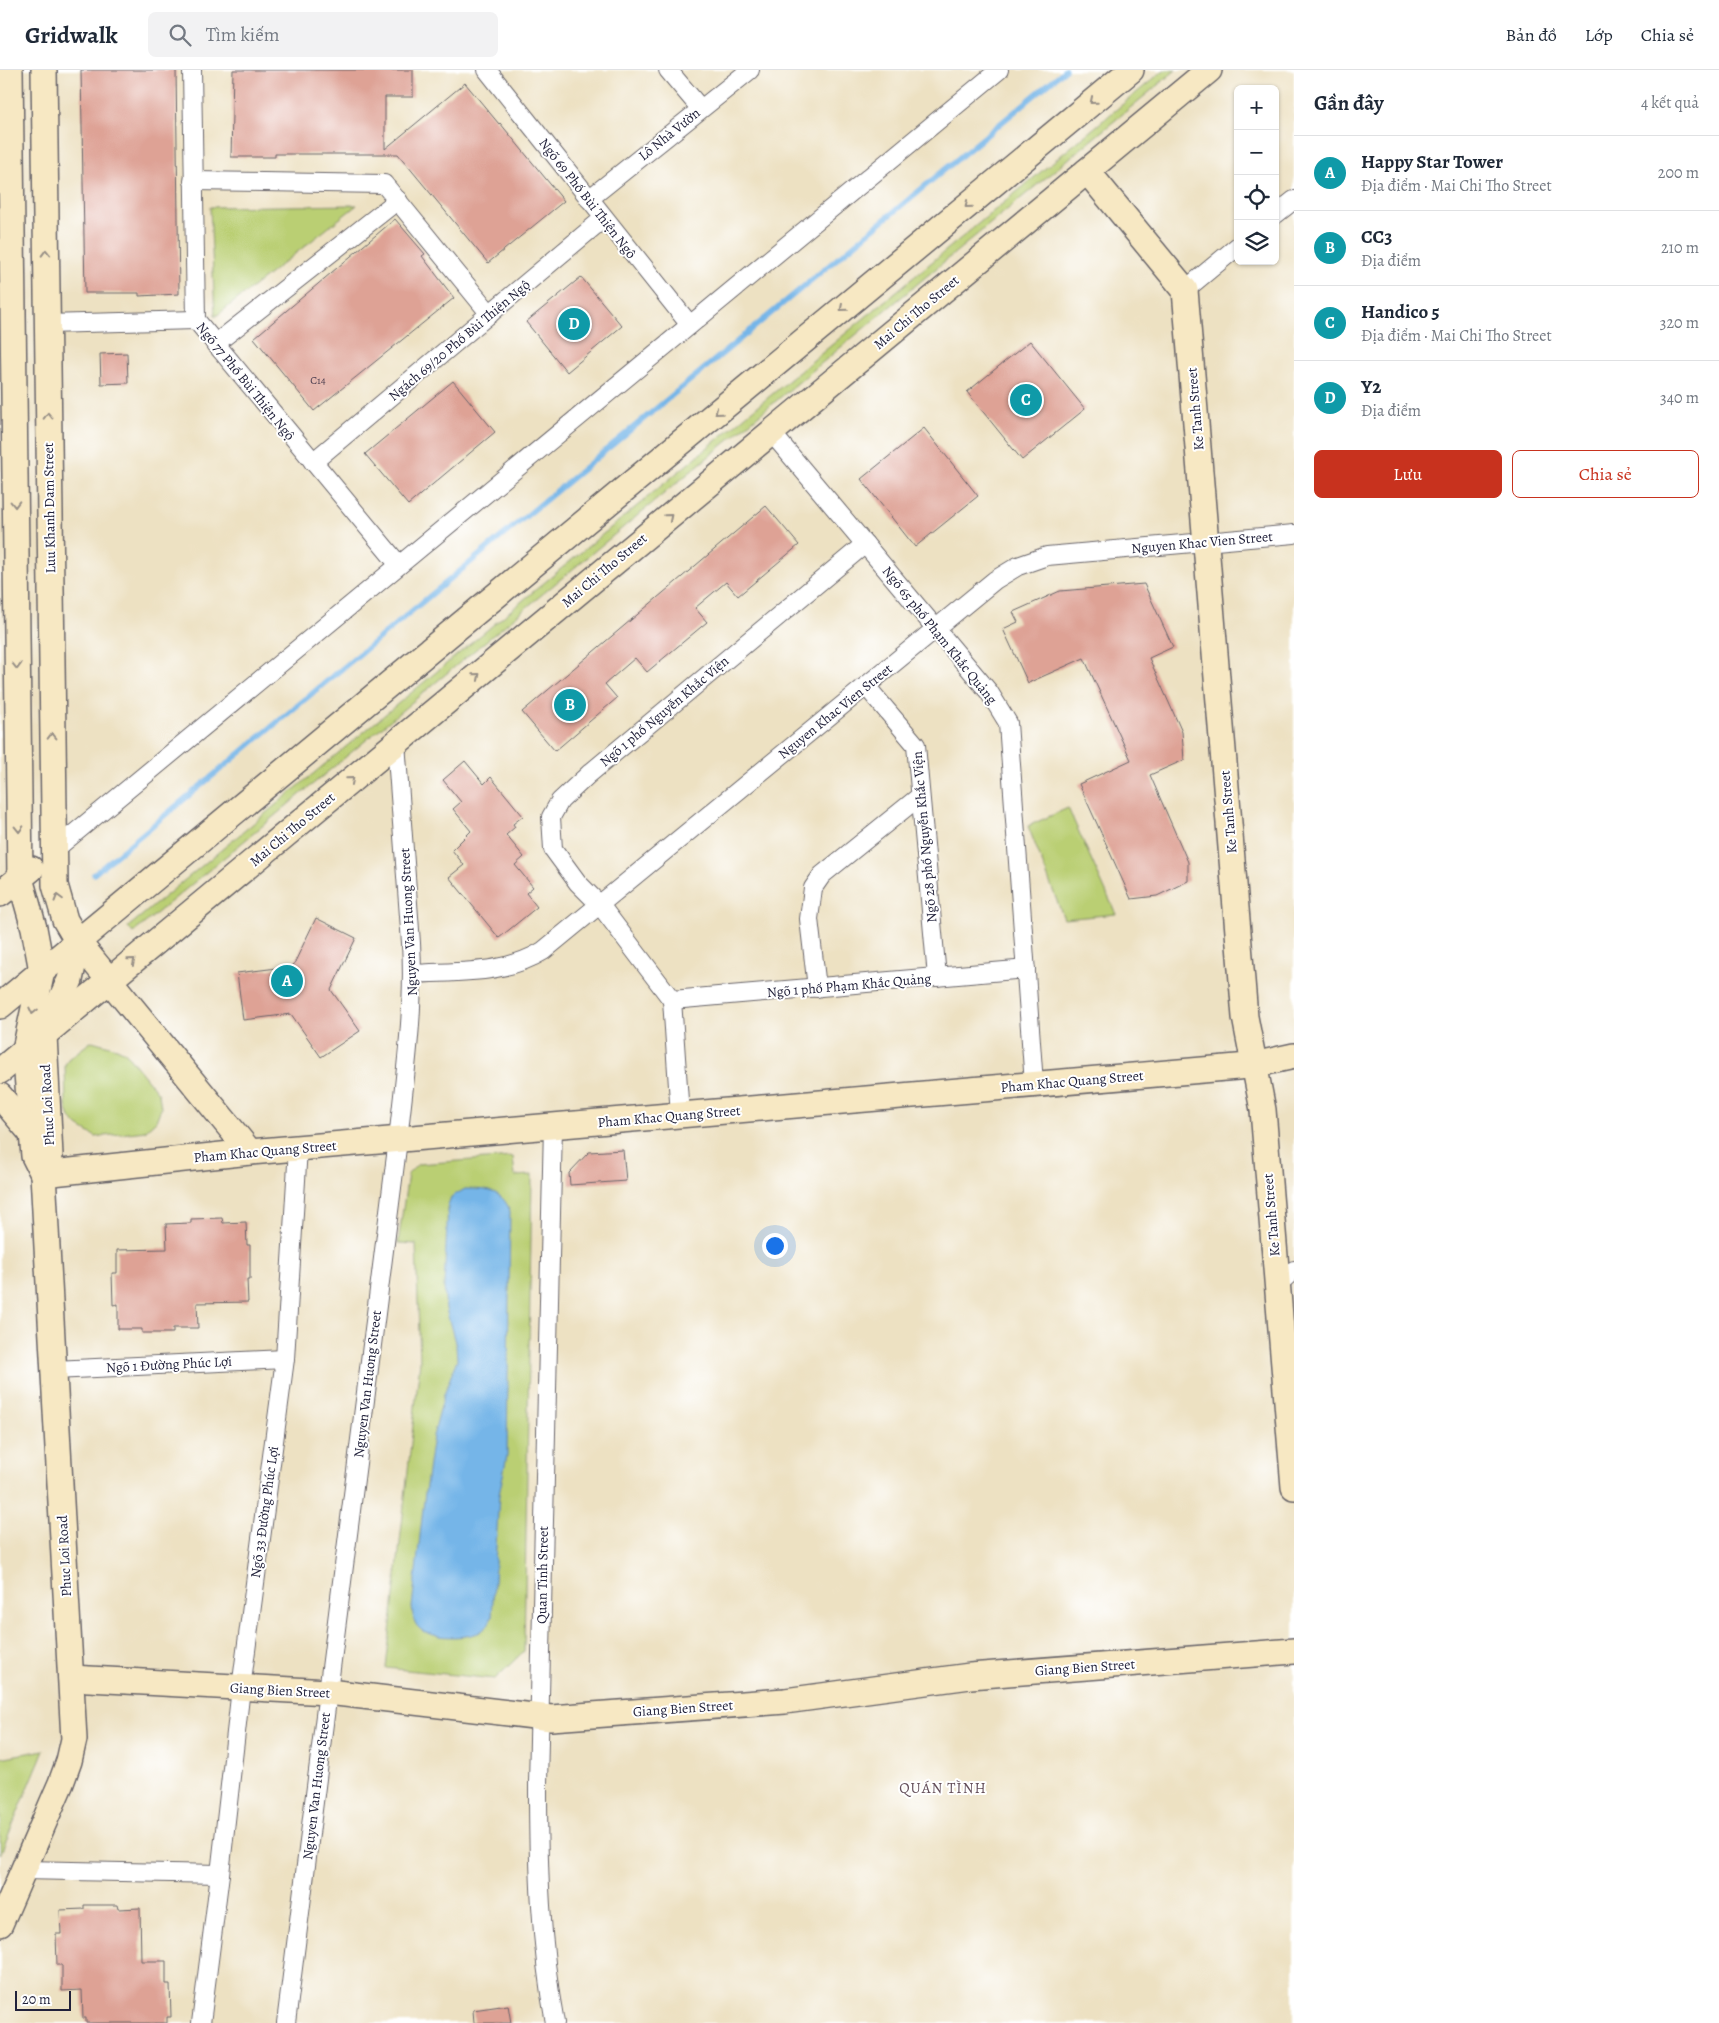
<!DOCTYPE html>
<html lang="vi">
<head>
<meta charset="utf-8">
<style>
	:root { --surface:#fff; --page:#f2f2f3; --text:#1f2937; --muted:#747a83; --line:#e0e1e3; --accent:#c8321e }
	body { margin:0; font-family:Alegreya,serif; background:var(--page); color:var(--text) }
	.controls { position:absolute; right:15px; top:15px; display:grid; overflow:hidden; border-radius:8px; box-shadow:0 1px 4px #0004 }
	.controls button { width:45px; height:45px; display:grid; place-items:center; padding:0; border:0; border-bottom:1px solid var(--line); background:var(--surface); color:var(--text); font:25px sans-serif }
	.scale { position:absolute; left:15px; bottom:12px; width:56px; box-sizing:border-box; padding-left:5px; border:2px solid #22223b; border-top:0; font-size:14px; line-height:18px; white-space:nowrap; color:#22223b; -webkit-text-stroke:4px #fff; paint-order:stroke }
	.you { position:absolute; left:774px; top:1175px; width:18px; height:18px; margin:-12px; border:4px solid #fff; border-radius:50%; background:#1a73e8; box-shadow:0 0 0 8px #1a73e833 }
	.badge { display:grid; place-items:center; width:32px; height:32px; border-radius:50%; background:var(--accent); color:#fff; font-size:16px; font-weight:700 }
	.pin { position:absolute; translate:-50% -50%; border:2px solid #fff; box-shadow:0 1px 5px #0006 }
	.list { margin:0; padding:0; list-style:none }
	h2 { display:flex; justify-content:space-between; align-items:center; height:65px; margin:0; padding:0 20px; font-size:21px }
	h2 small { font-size:16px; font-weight:400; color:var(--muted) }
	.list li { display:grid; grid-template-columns:32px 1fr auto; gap:15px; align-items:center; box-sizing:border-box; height:75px; padding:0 20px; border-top:1px solid var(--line) }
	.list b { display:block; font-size:19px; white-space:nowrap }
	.list p { margin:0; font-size:16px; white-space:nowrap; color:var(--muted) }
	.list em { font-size:16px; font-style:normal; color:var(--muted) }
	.actions { display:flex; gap:10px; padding:15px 20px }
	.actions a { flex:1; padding:11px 0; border:1px solid var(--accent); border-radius:8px; text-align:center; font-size:18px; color:var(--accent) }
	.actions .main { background:var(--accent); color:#fff }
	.icon { flex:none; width:28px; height:28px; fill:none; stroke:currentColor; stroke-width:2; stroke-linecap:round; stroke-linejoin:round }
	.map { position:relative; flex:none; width:1294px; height:1953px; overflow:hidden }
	header { display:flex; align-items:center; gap:30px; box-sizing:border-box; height:70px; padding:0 25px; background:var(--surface); border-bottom:1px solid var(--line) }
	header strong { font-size:24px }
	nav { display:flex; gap:28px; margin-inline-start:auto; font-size:18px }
	.search { width:350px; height:45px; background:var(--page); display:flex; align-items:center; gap:12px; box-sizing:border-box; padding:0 18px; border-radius:8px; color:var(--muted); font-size:19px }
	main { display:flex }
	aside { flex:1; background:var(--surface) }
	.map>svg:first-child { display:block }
	.green { fill:#bacf73; stroke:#6e7857 }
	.water { fill:#74b5e8; stroke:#4b6c92 }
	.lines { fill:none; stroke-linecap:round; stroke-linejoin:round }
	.stream { stroke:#74b5e8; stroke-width:5.5 }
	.building { fill:#dea295 }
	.street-casing { stroke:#69656a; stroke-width:20 }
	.secondary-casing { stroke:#69656a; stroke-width:28 }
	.street { stroke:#fff; stroke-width:18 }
	.secondary { stroke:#f7e8c3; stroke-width:25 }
	.oneway { stroke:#978f86 }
	.labels { text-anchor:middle; stroke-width:4; stroke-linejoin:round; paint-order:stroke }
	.number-label { font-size:11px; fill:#514252 }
	.street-label { font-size:14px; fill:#22223b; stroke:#fff }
	.neighbourhood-label { font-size:15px; letter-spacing:1px; fill:#644f5a; stroke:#fff }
</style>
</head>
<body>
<header>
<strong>Gridwalk</strong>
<div class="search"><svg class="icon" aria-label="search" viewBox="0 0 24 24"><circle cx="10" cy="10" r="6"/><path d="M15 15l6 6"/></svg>Tìm kiếm</div>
<nav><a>Bản đồ</a><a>Lớp</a><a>Chia sẻ</a></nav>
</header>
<main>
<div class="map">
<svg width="1294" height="1953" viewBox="0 0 1294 1953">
	<rect width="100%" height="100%" fill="#fff"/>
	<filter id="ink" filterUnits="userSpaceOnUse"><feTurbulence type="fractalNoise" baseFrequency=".02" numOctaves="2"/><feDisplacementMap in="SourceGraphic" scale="10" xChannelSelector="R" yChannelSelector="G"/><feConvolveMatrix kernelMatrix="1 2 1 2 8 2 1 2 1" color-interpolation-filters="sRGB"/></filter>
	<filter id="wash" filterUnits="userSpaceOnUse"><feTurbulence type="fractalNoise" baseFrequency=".0096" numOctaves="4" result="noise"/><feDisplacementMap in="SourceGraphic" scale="20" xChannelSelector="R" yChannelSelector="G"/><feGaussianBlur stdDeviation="1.12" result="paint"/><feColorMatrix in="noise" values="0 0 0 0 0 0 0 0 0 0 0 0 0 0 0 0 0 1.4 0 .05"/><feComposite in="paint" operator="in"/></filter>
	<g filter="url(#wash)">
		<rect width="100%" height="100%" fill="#ede1c2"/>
		<!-- green -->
		<g class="green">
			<path d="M1164 0H1176L133 863 128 857Z"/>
			<path d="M357 135 215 247 210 137Z"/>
			<path d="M1068 738 1116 844 1064 849 1028 756Z"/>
			<path d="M92 971 117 978 125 982 159 1024 161 1038 156 1051 145 1061 96 1067 78 1056 70 1048 66 1036 65 995 68 989Z"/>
			<path d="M513 1087 515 1106 532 1105 524 1581 495 1609 386 1598 420 1292 416 1174 398 1173 408 1104 418 1094Z"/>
			<path d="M44 1680 0 1785V1688Z"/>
		</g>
		<!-- water -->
		<path class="water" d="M465 1119C485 1119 502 1119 510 1141L507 1386 499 1425 492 1547C489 1553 487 1558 480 1562 467 1569 432 1569 420 1559 413 1553 413 1545 412 1537L424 1430 433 1366 444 1325 457 1289 456 1276 446 1239 444 1217 448 1135 451 1127Z"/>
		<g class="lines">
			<!-- stream -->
			<path class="stream" d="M94 804 1065 0"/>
		</g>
		<g id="blocks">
			<!-- building -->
			<g class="building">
				<path d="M81 0H176L179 224 139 226V223H85Z"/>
				<path d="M233 0H413V27H385V79L465 13 499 54 500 53 564 131 488 193 398 84H275V87H231Z"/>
				<path d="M395 149 425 184 422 186 454 228 314 341 254 268Z"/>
				<path d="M581 207 622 256 567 302 526 252Z"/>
				<path d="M1030 271 1085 339 1022 390 967 322Z"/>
				<path d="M127 283 128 313 101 314 100 284Z"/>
				<path d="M453 311 495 362 408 435 365 384Z"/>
				<path d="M924 358 978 426 915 477 861 409Z"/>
				<path d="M766 436 799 475 738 526 726 512 695 538 707 552 647 602 635 588 605 614 617 628 555 681 522 642Z"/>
				<path d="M1144 514 1173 577 1149 588 1182 662 1184 690 1150 705 1188 792V811L1157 826 1131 829 1079 714 1131 690 1084 588 1028 613 1003 559 1018 552 1013 542 1060 521Z"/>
				<path d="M465 691 484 714 491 707 523 746 513 754 515 757 506 765 524 787 515 795 533 817 526 823 537 837 499 868 449 807 464 795 452 780 471 761 453 739 461 732 443 710Z"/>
				<path d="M316 848 356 868 331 920 360 961 321 987 291 944 243 950 237 903 293 896Z"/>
				<path d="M623 1080 626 1111 570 1115 569 1103 589 1082Z"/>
				<path d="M222 1148 223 1153 246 1152 247 1175H250V1209H247L248 1232 197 1233 198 1258H173V1263H142V1259H118V1234L113 1235 112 1203H117V1180L167 1179 166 1154 191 1153V1149Z"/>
				<path d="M84 1835H117L118 1839 140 1838 141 1891H166V1914H170L171 1947H167V1953H86V1948H83L82 1920 62 1921V1895H57L56 1864H61L60 1840 84 1839Z"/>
				<path d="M508 1935 511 1953H474L473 1940Z"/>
			</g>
		</g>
	</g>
	<g filter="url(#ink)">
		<use href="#blocks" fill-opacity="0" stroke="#69656a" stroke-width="1"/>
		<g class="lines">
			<defs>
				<g id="street">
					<path d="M192 0 196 250 399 495"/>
					<path d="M487 0 690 255"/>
					<path d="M668 0 700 38"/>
					<path d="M193 111 384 114 490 244"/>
					<path d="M589 129 750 0"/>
					<path d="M1275 145 1294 130"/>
					<path d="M1185 220 1238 176"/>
					<path d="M47 254 196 250"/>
					<path d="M215 274 398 130"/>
					<path d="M771 362 989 622 1008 653 1034 1014"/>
					<path d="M313 392 604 148"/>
					<path d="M866 616 916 675 937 907"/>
					<path d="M53 781 999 0"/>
					<path d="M413 904C457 901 504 905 543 881L995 510 1018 496 1047 486 1294 464"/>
					<path d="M817 918 809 849 813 818 822 805 920 726"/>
					<path d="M672 930 600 835 578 813 553 779 551 747 560 731 589 704 865 474"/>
					<path d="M680 1045 672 930 1026 899"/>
					<path d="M553 1056 538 1714C538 1794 540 1874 555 1953"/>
					<path d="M1277 1215 1294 1200"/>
					<path d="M54 1300 285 1289"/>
					<path d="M23 1800 220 1804"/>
					<path d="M201 1953 220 1804 241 1618 285 1289 298 1078"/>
					<path d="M286 1953 398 1070C405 1004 415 939 411 873L396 673"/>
				</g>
				<g id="secondary">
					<path d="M10 0 20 808 34 858 42 901 25 980 34 1086 43 1104"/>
					<path d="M44 0 55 815 65 850 78 872 250 1082"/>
					<path d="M1087 101 1185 220 1245 947 1263 1040 1294 1417"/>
					<path d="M0 824 31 799"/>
					<path d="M0 936 1131 0"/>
					<path d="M0 1001 1209 0"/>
					<path d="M0 1026 32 1064"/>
					<path d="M43 1104 250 1082 1249 996 1294 986"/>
					<path d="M71 1608 328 1622 551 1648 785 1631 970 1606 1294 1581"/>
					<path d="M0 1854 61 1713 69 1691 74 1669 43 1104 50 1086 44 965 70 910 78 872"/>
				</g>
			</defs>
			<!-- street casing -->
			<use href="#street" class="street-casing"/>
			<!-- secondary casing -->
			<use href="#secondary" class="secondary-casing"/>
			<!-- street -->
			<use href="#street" class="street"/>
			<!-- secondary -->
			<use href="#secondary" class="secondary"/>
		</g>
		<!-- one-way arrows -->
		<defs><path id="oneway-chevron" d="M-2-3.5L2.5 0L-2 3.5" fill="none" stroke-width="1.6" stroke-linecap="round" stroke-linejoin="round" transform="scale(1.25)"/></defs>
		<g class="oneway">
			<use href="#oneway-chevron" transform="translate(1093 31) rotate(140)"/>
			<use href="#oneway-chevron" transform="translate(968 135) rotate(140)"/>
			<use href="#oneway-chevron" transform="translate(46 183) rotate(-91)"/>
			<use href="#oneway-chevron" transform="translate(843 238) rotate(140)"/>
			<use href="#oneway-chevron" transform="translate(718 342) rotate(140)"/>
			<use href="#oneway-chevron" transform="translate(48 346) rotate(-91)"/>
			<use href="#oneway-chevron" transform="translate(15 434) rotate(89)"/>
			<use href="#oneway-chevron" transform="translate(669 447) rotate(-40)"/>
			<use href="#oneway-chevron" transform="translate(17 596) rotate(89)"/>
			<use href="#oneway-chevron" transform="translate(477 606) rotate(-40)"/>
			<use href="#oneway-chevron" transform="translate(52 666) rotate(-91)"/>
			<use href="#oneway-chevron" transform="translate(351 710) rotate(-40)"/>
			<use href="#oneway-chevron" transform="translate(19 759) rotate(89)"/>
			<use href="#oneway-chevron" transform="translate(58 828) rotate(-106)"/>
			<use href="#oneway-chevron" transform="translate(132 891) rotate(-40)"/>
			<use href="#oneway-chevron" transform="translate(33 941) rotate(103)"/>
		</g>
	</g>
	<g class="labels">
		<!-- number labels -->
		<g class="number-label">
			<text x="318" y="314">C14</text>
		</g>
		<!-- street labels -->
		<g class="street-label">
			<text transform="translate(669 64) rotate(-39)" y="5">Lô Nhà Vườn</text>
			<text transform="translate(588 128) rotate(52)" y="5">Ngõ 69 Phố Bùi Thiện Ngô</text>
			<text transform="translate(916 242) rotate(-40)" y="5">Mai Chi Tho Street</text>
			<text transform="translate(459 270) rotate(-40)" y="5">Ngách 69/20 Phố Bùi Thiện Ngộ</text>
			<text transform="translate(246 311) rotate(51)" y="5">Ngõ 77 Phố Bùi Thiện Ngộ</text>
			<text transform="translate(1195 339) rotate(-95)" y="5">Ke Tanh Street</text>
			<text transform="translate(49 438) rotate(-91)" y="5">Luu Khanh Dam Street</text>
			<text transform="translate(1202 472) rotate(-5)" y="5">Nguyen Khac Vien Street</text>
			<text transform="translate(604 500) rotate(-40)" y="5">Mai Chi Tho Street</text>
			<text transform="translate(940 565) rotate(51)" y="5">Ngõ 65 phố Phạm Khắc Quảng</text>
			<text transform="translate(664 641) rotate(-40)" y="5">Ngõ 1 phố Nguyễn Khắc Viện</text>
			<text transform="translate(835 641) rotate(-39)" y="5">Nguyen Khac Vien Street</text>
			<text transform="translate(1228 742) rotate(-95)" y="5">Ke Tanh Street</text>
			<text transform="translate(292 759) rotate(-40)" y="5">Mai Chi Tho Street</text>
			<text transform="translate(924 767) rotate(-95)" y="5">Ngõ 28 phố Nguyễn Khắc Viện</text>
			<text transform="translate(408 852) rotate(-93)" y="5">Nguyen Van Huong Street</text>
			<text transform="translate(849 915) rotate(-5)" y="5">Ngõ 1 phố Phạm Khắc Quảng</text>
			<text transform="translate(1072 1011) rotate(-5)" y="5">Pham Khac Quang Street</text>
			<text transform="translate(47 1035) rotate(-93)" y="5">Phuc Loi Road</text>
			<text transform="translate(669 1046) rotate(-5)" y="5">Pham Khac Quang Street</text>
			<text transform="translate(265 1081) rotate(-5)" y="5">Pham Khac Quang Street</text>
			<text transform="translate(1271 1145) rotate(-95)" y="5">Ke Tanh Street</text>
			<text transform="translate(169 1294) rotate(-3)" y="5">Ngõ 1 Đường Phúc Lợi</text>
			<text transform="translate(367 1314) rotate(-83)" y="5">Nguyen Van Huong Street</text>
			<text transform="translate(264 1442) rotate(-82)" y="5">Ngõ 33 Đường Phúc Lợi</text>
			<text transform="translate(64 1486) rotate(-93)" y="5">Phuc Loi Road</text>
			<text transform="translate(542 1505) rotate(-89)" y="5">Quan Tinh Street</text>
			<text transform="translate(1085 1597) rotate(-4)" y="5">Giang Bien Street</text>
			<text transform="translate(280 1620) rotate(3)" y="5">Giang Bien Street</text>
			<text transform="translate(683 1638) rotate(-4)" y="5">Giang Bien Street</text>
			<text transform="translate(316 1716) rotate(-83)" y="5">Nguyen Van Huong Street</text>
		</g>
		<!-- neighbourhood labels -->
		<g class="neighbourhood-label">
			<text x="943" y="1723">QUÁN TÌNH</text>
		</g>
	</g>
</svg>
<div class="controls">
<button>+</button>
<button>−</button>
<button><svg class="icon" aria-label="locate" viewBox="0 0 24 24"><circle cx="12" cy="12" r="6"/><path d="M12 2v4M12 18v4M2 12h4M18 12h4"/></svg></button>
<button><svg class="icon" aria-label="layers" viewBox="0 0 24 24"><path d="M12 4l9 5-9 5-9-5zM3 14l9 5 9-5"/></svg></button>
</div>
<div class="scale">20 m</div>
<div class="you"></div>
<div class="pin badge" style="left:287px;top:911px;background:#0f9aa8">A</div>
<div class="pin badge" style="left:570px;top:635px;background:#0f9aa8">B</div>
<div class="pin badge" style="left:1026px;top:330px;background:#0f9aa8">C</div>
<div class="pin badge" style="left:574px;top:254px;background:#0f9aa8">D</div>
</div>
<aside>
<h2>Gần đây<small>4 kết quả</small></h2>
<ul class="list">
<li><span class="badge" style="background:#0f9aa8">A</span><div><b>Happy Star Tower</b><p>Địa điểm · Mai Chi Tho Street</p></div><em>200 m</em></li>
<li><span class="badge" style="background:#0f9aa8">B</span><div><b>CC3</b><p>Địa điểm</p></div><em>210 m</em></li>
<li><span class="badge" style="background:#0f9aa8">C</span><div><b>Handico 5</b><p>Địa điểm · Mai Chi Tho Street</p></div><em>320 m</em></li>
<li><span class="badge" style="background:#0f9aa8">D</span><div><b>Y2</b><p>Địa điểm</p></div><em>340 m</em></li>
</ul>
<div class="actions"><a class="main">Lưu</a><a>Chia sẻ</a></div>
</aside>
</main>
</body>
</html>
